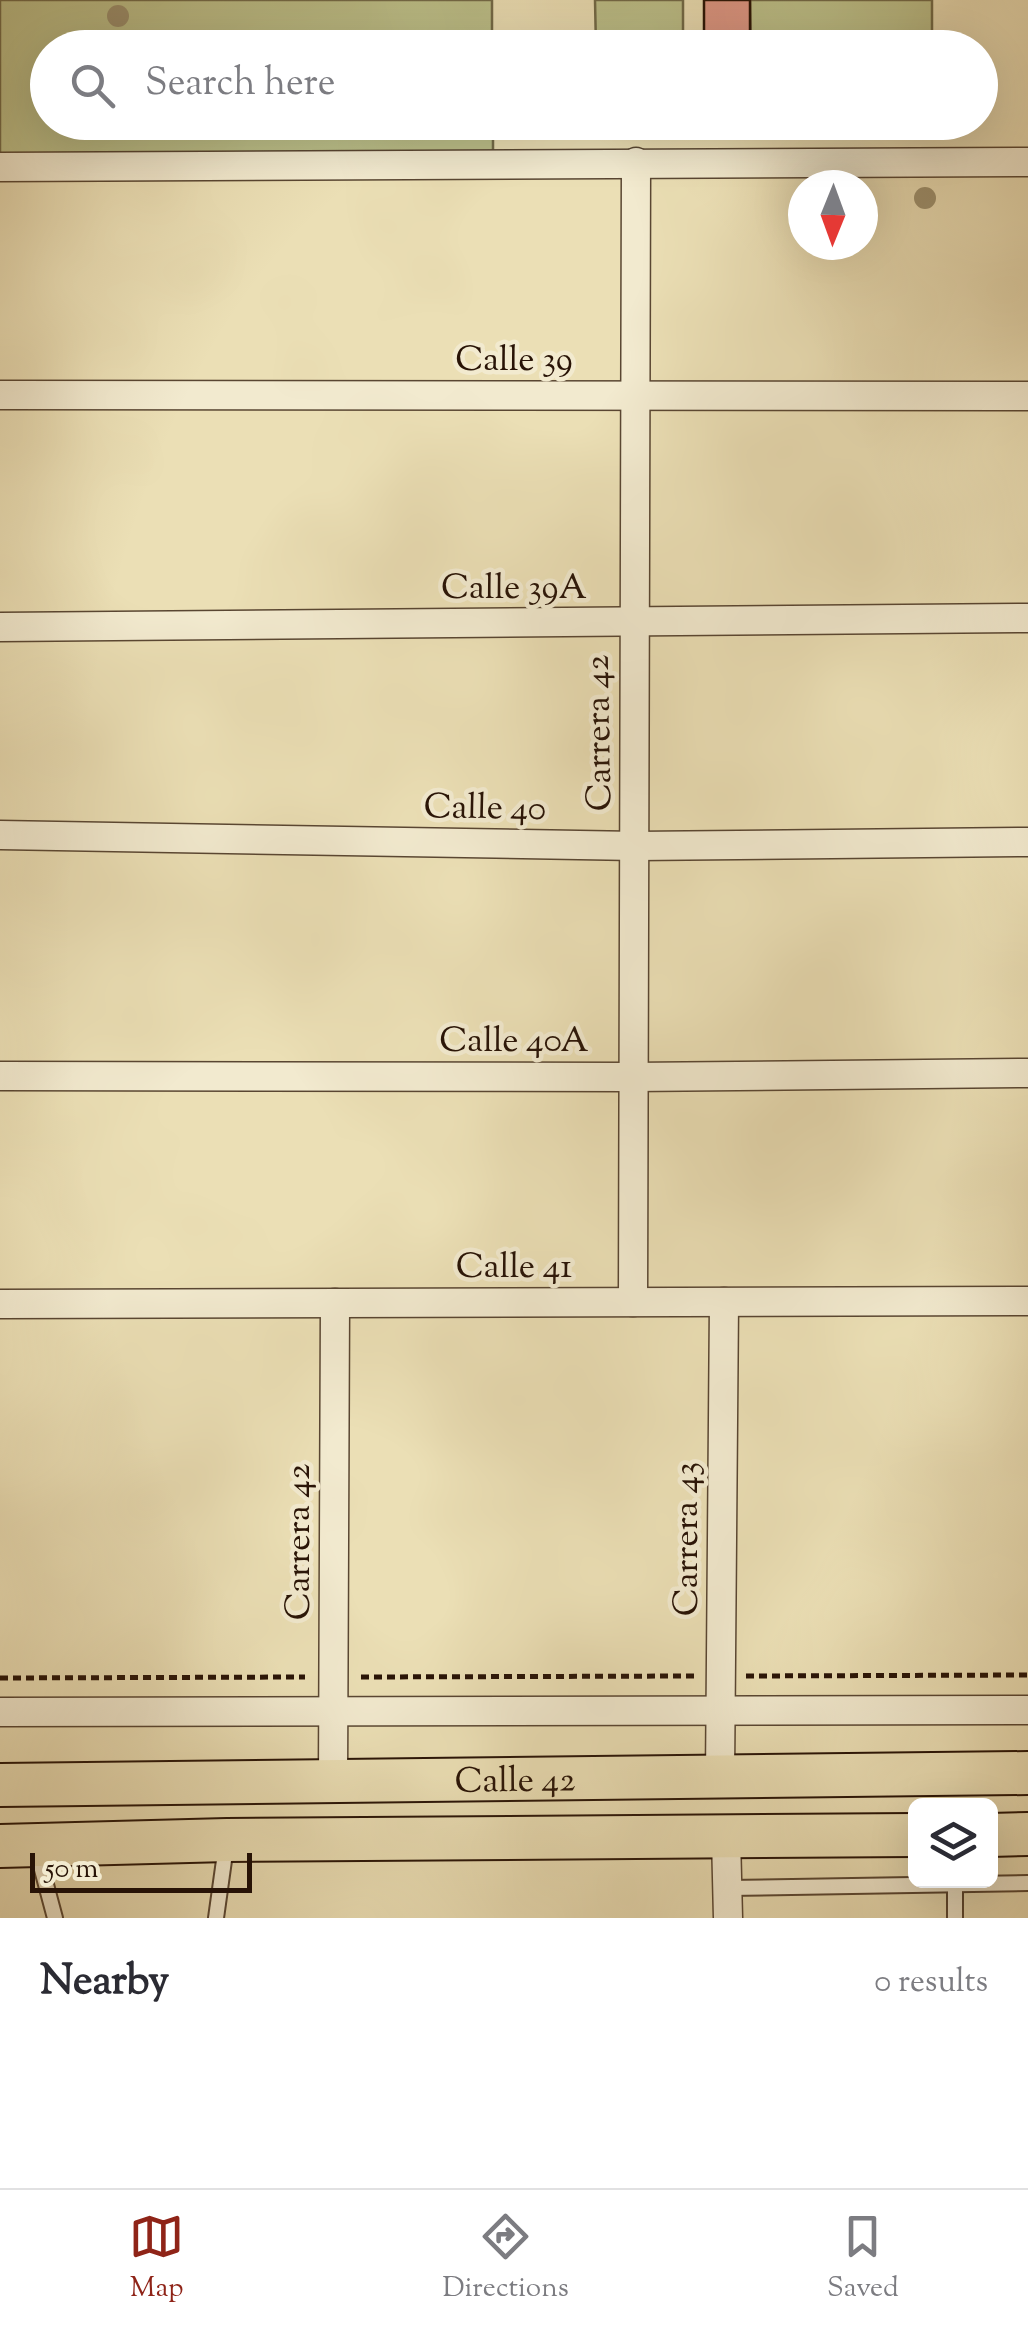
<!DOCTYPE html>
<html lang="en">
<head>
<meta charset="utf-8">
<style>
	:root { --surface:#fff; --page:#f2f2f3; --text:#2b2b33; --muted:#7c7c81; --line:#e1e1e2; --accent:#8f2418 }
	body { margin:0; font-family:"Sorts Mill Goudy",serif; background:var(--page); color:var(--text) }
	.controls { position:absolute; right:30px; bottom:30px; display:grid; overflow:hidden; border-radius:15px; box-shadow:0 10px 40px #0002 }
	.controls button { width:90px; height:90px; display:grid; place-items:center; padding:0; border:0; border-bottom:2px solid var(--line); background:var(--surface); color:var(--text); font:50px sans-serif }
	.compass { position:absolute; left:788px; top:170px; width:90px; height:90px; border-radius:50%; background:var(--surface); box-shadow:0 10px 40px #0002; rotate:181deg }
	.scale { position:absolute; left:30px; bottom:25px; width:222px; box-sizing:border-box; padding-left:10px; border:5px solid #281306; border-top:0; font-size:28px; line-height:35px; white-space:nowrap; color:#281306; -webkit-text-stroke:8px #f2eacf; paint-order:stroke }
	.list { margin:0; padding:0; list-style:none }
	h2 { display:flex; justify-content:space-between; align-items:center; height:130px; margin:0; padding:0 40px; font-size:42px }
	h2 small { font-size:32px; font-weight:400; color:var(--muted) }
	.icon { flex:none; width:55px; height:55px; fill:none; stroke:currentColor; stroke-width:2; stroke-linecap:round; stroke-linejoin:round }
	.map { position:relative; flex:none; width:1028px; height:1918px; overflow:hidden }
	.search { position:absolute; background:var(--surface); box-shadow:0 10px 40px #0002; left:30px; right:30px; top:30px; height:110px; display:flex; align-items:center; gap:25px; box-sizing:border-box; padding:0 35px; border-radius:55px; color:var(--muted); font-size:38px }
	.sheet { height:270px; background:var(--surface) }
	nav { display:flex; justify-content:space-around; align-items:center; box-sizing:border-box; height:140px; border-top:2px solid var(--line); background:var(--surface); font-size:28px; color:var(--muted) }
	nav a { display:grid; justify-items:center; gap:5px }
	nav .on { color:var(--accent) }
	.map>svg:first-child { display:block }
	.green { fill:#bcc08a; stroke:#726a48; stroke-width:2.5 }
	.building { fill:#de9886; stroke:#281306; stroke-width:2.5 }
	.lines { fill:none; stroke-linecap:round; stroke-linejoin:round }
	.service-casing { stroke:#594632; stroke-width:18 }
	.minor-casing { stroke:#594632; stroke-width:31 }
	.primary-casing { stroke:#281306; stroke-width:46 }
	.path { stroke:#281306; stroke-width:5; stroke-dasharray:8 5; stroke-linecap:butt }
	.service { stroke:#f2eacf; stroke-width:14 }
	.minor { stroke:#f2eacf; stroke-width:28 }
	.primary { stroke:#ebdfb5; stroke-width:42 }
	.tree { fill:#9c906e }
	.labels { text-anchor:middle; stroke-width:9; stroke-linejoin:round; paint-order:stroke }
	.street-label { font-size:35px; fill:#281306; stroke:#f2eacf }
</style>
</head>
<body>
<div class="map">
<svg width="1028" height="1918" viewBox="0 0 1028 1918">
	<rect width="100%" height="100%" fill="#ebdfb5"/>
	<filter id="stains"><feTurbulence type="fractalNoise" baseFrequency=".002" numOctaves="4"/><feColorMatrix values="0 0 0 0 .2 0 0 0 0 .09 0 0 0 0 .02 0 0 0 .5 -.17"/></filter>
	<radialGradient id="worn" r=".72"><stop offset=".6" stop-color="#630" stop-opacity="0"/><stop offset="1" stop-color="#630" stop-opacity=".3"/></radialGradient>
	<!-- green -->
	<g class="green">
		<path d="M0 0H492V47L48 48V122L493 123V172L0 171Z"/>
		<path d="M595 0H683V47H596Z"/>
		<path d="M750 0H932V47H751Z"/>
	</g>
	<!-- building -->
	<rect class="building" x="704" y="0" width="46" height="48"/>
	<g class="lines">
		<defs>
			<g id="service">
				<path d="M37 1851 55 1918"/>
				<path d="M728 1888 1028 1883"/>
				<path d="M216 1918 226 1846"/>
				<path d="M955 1918V1882"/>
			</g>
			<g id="minor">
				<path d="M0 167 1028 162"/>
				<path d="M0 395 1028 396"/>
				<path d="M0 627 1028 618"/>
				<path d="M0 835 636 846 1028 842"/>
				<path d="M0 1076 632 1077 1028 1073"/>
				<path d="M633 1302 636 162"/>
				<path d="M0 1304 1028 1301"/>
				<path d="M0 1712 1028 1710"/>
				<path d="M720 1776 724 1302"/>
				<path d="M333 1781 335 1303"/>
				<path d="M726 1837 728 1918"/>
			</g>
			<g id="primary">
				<path id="s1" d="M0 1785 1028 1773"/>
				<path d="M990 1835 1028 1834"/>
				<path d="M0 1846 227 1840 916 1835"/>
			</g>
		</defs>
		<!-- service casing -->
		<use href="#service" class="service-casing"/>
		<!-- minor casing -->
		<use href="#minor" class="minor-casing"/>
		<!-- primary casing -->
		<use href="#primary" class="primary-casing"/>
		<!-- path -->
		<g class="path">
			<path d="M746 1676 1028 1675"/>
			<path d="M361 1677 695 1676"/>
			<path d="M0 1678 305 1677"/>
		</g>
		<!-- service -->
		<use href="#service" class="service"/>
		<!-- minor -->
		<use href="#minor" class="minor"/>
		<!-- primary -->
		<use href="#primary" class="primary"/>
	</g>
	<!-- trees -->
	<g class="tree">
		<circle cx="118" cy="16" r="11"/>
		<circle cx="925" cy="198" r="11"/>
	</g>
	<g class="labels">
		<!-- street labels -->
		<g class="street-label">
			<text x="514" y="370">Calle 39</text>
			<text x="514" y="598">Calle 39A</text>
			<text transform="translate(597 733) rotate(-91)" y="12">Carrera 42</text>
			<text transform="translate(485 806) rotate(1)" y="12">Calle 40</text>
			<text x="514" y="1051">Calle 40A</text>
			<text x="514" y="1277">Calle 41</text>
			<text transform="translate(685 1539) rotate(-90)" y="12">Carrera 43</text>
			<text transform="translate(297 1542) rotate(-90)" y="12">Carrera 42</text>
			<text dy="12" stroke="none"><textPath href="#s1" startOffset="515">Calle 42</textPath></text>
		</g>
	</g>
	<rect width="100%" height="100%" filter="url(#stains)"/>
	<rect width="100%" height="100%" fill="url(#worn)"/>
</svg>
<div class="controls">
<button><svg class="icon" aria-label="layers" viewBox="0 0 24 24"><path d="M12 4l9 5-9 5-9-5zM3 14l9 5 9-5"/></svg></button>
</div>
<svg class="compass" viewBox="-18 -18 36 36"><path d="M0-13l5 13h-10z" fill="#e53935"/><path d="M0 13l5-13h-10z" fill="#7c7c81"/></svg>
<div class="scale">50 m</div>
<div class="search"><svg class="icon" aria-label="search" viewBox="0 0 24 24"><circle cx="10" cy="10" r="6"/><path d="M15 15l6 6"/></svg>Search here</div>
</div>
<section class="sheet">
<h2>Nearby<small>0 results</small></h2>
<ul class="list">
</ul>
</section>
<nav>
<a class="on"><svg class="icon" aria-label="map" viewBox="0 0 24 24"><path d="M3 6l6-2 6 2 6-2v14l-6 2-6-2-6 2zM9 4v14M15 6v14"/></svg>Map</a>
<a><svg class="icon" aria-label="directions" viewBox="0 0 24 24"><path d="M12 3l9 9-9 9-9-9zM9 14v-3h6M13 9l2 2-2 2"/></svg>Directions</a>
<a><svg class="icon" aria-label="saved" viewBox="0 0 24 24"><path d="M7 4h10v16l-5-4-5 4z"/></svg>Saved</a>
</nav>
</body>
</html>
